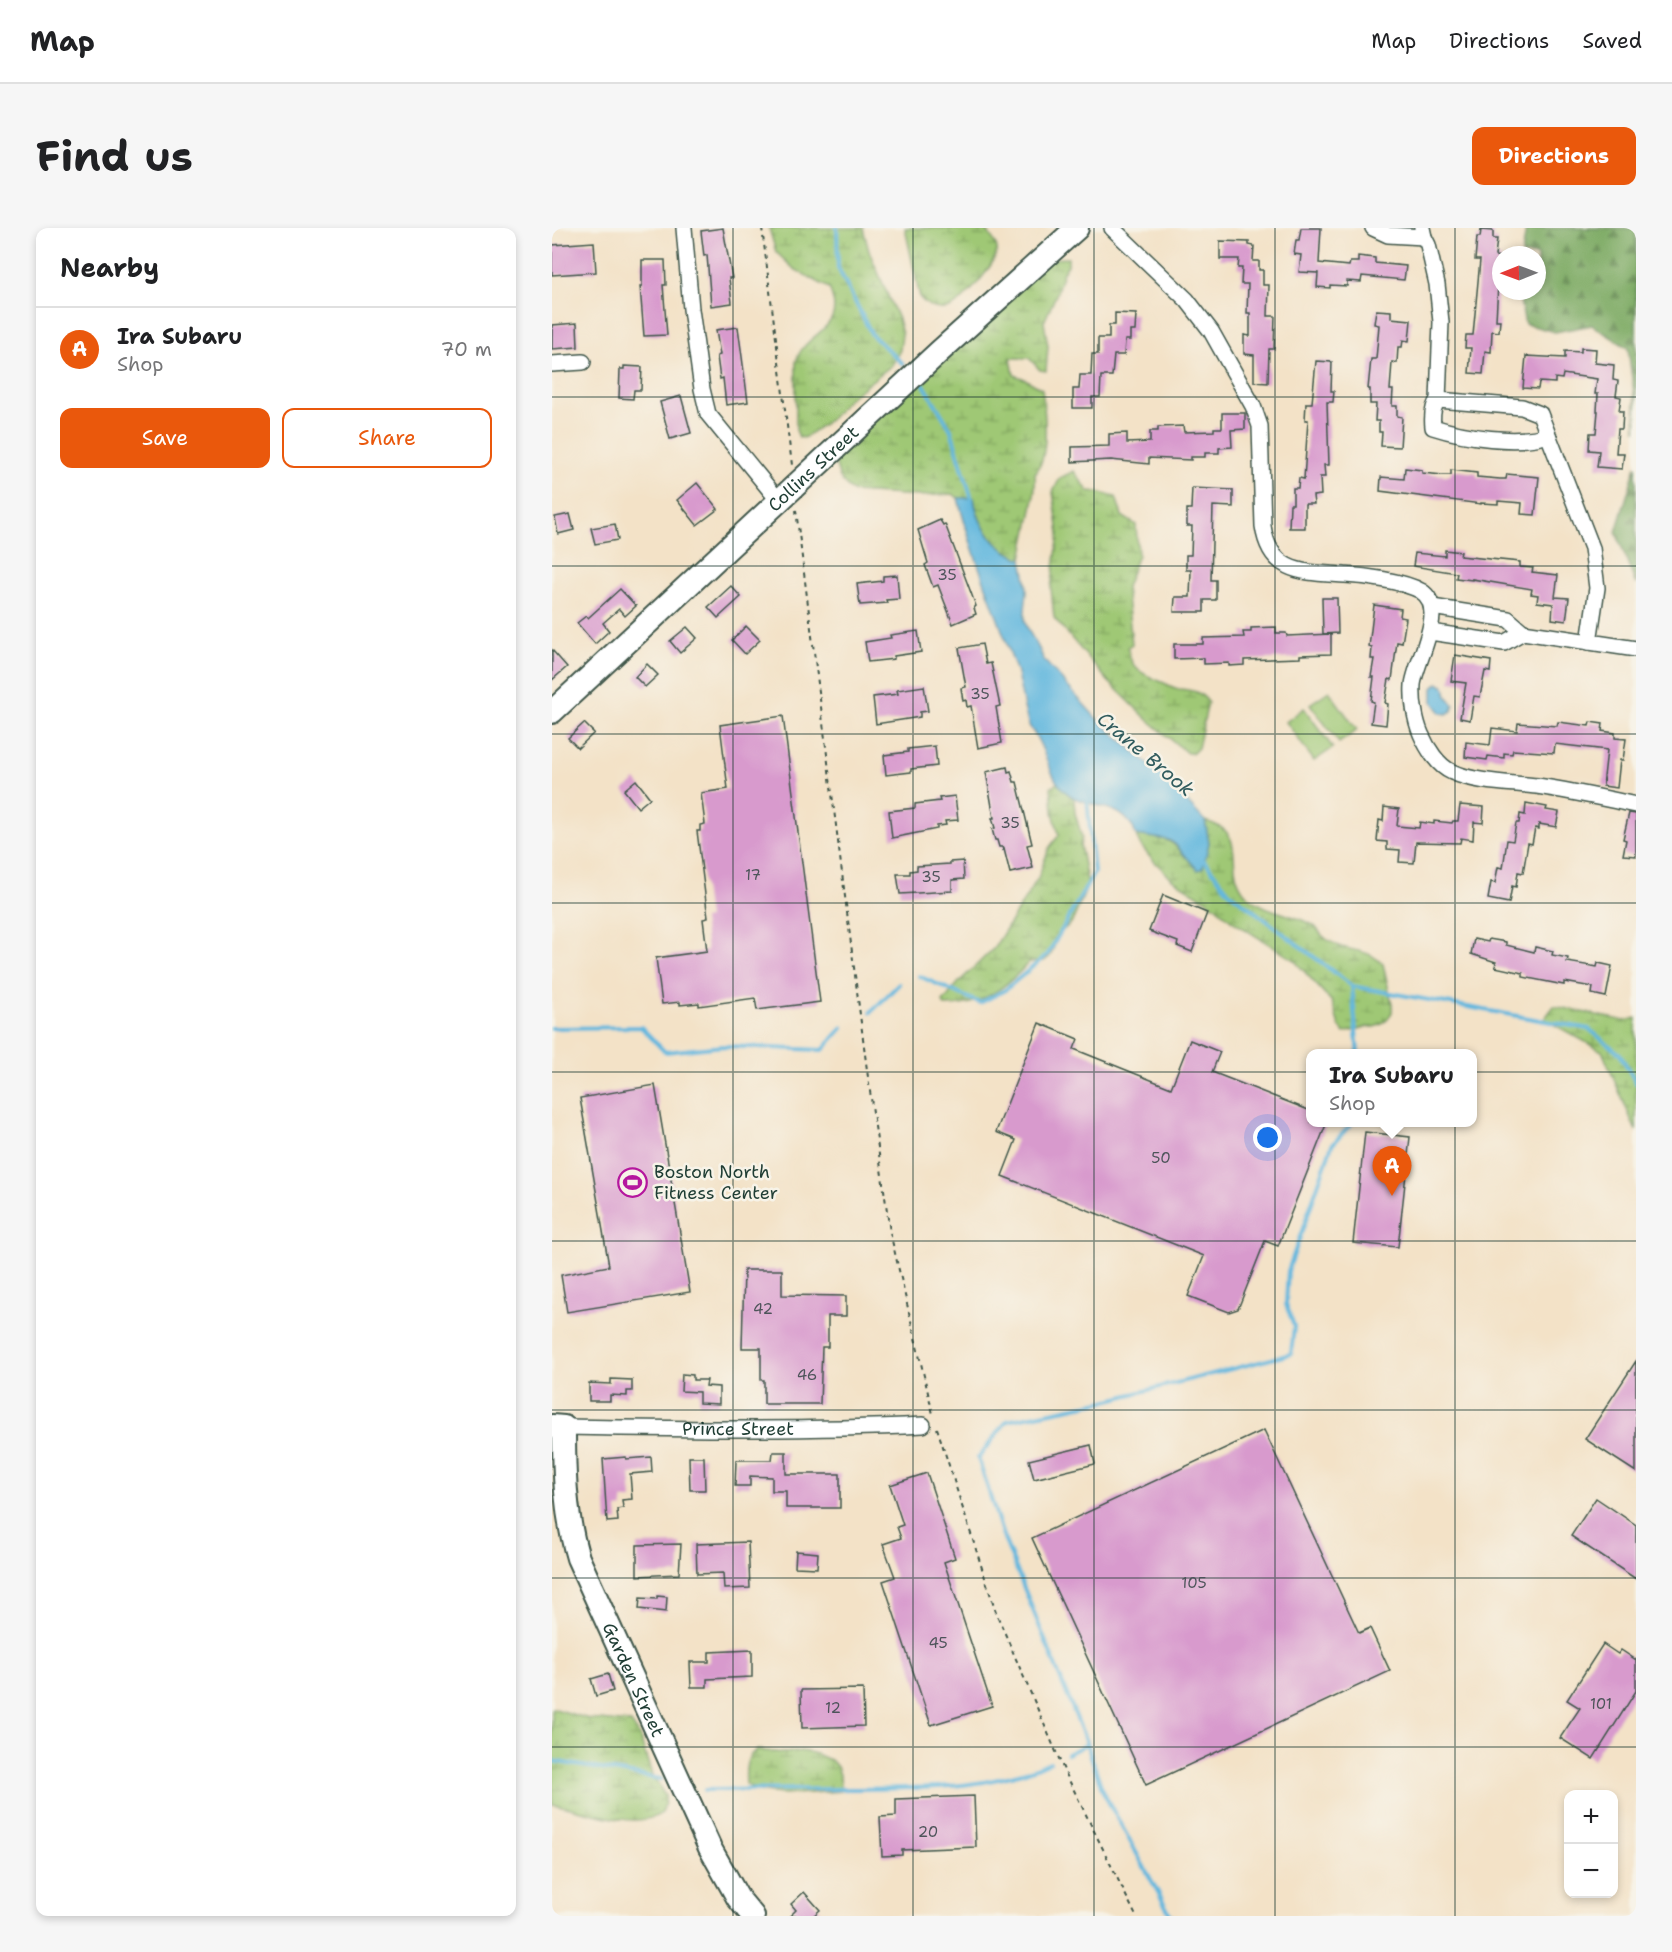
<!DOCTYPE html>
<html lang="en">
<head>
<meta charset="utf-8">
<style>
	:root { --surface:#fff; --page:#f6f6f6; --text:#202124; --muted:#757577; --line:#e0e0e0; --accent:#ea580c }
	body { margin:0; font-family:"Shantell Sans",sans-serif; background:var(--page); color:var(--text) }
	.controls { position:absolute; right:18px; bottom:18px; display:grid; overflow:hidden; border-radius:12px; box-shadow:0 3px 9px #0003 }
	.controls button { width:54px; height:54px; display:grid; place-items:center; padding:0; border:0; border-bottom:2px solid var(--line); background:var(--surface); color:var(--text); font:30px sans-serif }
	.compass { position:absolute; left:940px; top:18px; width:54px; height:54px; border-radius:50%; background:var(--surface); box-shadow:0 3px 9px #0003; rotate:269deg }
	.you { position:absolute; left:716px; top:910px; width:21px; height:21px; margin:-15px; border:4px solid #fff; border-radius:50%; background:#1a73e8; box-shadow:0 0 0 9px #1a73e833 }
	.badge { display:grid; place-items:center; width:39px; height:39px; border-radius:50%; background:var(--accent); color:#fff; font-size:20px; font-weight:700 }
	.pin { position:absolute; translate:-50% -50px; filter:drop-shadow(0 2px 3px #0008) }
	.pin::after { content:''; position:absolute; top:32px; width:21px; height:18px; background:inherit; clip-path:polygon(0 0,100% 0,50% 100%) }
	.popup { position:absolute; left:754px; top:821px; width:171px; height:78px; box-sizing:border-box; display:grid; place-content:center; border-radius:12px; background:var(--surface); filter:drop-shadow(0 2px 4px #0005); font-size:20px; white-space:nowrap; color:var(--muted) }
	.popup b { font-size:22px; color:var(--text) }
	.popup::after { content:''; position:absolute; left:50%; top:100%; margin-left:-12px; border:12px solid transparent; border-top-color:var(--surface) }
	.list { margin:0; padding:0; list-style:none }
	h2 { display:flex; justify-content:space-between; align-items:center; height:78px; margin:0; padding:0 24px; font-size:26px }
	h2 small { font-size:20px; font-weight:400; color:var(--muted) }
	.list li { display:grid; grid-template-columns:39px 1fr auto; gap:18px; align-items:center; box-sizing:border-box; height:84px; padding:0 24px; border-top:2px solid var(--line) }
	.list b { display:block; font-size:22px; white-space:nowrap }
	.list p { margin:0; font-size:20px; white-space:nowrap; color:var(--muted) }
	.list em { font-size:20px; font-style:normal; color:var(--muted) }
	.actions { display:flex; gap:12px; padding:18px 24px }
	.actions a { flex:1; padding:14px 0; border:2px solid var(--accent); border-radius:12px; text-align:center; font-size:21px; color:var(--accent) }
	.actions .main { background:var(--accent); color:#fff }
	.map { position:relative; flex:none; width:1084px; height:1688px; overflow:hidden; border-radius:12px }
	header { display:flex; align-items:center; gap:36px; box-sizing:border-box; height:84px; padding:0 30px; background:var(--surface); border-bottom:2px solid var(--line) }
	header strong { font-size:28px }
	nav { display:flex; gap:33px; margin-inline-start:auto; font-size:21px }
	.intro { display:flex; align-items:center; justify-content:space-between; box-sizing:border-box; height:144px; padding:0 36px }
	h1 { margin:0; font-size:42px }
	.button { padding:15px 27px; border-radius:12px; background:var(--accent); color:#fff; font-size:21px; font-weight:700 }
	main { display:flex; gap:36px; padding:0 36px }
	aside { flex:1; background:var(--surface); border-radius:12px; box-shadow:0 3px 9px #0003 }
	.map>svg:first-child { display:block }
	.forest { fill:url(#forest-firs); stroke:#4f744d; stroke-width:1.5 }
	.wetland { fill:url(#wetland-marsh); stroke:#5f8254; stroke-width:1.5 }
	.pitch { fill:#9fc874; stroke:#5f8254; stroke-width:1.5 }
	.water { fill:#62b7de; stroke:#407a89; stroke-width:1.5 }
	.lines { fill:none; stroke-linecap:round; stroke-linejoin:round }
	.stream { stroke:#62b7de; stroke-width:4 }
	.building { fill:#d89acd }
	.street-casing { stroke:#3f564a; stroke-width:18 }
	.secondary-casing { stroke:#3f564a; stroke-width:26 }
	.path { stroke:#3f564a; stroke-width:2; stroke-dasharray:4.5 4.5; stroke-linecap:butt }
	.street { stroke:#fff; stroke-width:15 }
	.secondary { stroke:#fff; stroke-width:22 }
	.grid { fill:none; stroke:#1f3d34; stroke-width:1.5; stroke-opacity:0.55 }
	.labels { text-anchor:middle; stroke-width:5; stroke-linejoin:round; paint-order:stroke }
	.number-label { font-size:15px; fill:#4d545a }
	.street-label { font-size:18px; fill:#1f3d34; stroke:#f7f3e8 }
	.poi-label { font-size:18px; fill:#1f3d34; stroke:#f7f3e8; text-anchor:start }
	.water-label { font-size:20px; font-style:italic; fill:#305c5e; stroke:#f7f3e8 }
</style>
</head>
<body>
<header>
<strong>Map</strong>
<nav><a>Map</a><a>Directions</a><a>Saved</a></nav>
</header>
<div class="intro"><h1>Find us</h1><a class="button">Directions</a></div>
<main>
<aside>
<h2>Nearby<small></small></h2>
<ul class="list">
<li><span class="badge">A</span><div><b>Ira Subaru</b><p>Shop</p></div><em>70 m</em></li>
</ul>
<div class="actions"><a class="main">Save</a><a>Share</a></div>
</aside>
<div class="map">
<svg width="1084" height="1688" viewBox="0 0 1084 1688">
	<defs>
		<pattern id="forest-firs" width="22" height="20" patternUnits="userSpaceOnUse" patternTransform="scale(1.5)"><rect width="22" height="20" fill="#7fac66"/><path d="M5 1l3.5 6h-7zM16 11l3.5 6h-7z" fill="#678d55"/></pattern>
		<pattern id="wetland-marsh" width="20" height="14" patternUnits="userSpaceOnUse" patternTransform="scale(1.5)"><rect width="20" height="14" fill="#9fc874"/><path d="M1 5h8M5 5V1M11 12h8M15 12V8" fill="none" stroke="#81a460"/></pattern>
	</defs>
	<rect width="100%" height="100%" fill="#f7f3e8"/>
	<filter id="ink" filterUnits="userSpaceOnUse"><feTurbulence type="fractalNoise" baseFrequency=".0167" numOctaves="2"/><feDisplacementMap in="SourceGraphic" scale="12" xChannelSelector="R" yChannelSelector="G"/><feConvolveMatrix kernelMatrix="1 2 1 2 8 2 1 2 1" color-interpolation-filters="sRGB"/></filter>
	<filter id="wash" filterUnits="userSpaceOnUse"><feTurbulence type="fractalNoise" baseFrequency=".008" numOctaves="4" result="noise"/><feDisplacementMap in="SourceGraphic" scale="24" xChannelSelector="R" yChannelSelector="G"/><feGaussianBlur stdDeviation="1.35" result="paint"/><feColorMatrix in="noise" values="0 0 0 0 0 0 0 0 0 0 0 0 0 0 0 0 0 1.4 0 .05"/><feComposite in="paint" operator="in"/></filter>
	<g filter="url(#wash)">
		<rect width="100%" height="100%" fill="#f3e2c7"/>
		<!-- forest -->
		<g class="forest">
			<path d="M974 0H1084V203L1083 174 1076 120 1040 97 1003 104 973 96 966 63H985V27H970Z"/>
			<path d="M1084 238V357L1064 304Z"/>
		</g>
		<!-- wetland -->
		<g class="wetland">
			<path d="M217 0H311L317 23 346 91 350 106 348 122 340 137 295 172 280 190 252 210 247 209 244 202V134C251 103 297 104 277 60L242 41 224 24Z"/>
			<path d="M353 0H433C437 6 444 13 445 20 447 33 410 77 397 80 385 83 375 78 368 70Z"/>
			<path d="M516 30V37L511 44 504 67 492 94 496 118 494 143 488 142 477 130H459L462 147 473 151 490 161C493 182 498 230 483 245 485 268 474 307 470 331 442 320 427 300 422 270H406L401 266 367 268 302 264C287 255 285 244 282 227L494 31Z"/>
			<path d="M522 243 536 263C547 263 553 267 564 269L570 288 584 297 586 327 574 359 580 416 576 419C577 441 592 447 610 454 615 456 621 460 627 461 640 462 648 463 656 474L646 520 641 525H635L595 491 556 453 502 390 499 360 507 306 501 264 508 250Z"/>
			<path d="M506 555 522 571 523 585 530 609 528 617 536 657 520 694 508 705 498 728 492 733 477 734C454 760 429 779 393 778L391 774 407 754 442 720 486 650 497 620 507 607 501 584 499 559Z"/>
			<path d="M653 593C700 605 669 638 694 666 711 684 740 685 761 697 766 700 768 707 773 710 777 713 785 717 789 719 807 724 816 722 831 736L840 776V784L836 791 830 796 823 799H815L792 805 787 798 780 774 742 732 680 693 662 677 620 651 597 628 587 615 584 607C610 611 617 607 633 629L657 615Z"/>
			<path d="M1002 778 1073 793 1084 790V903L1050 823 992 791Z"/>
			<path d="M0 1480 37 1491 79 1495 87 1507 100 1547 113 1568V1576L110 1585C83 1603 30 1581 0 1576Z"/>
			<path d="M206 1522 233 1525 249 1523 265 1526 280 1533 285 1539 288 1547 289 1563C264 1564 213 1572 194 1556 193 1544 193 1526 206 1522Z"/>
		</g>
		<!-- pitch -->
		<g class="pitch">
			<path d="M777 463 805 502 787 515 758 476Z"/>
			<path d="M752 480 781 520 762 533 734 494Z"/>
		</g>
		<!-- water -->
		<g class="water">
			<path d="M406 270H422C426 299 443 321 470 331 472 342 475 354 475 364 474 374 472 383 473 393 476 407 488 417 491 431L546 492 614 551 653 593 657 615 651 640 646 642 623 616 617 612 584 607C571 567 526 587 505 554 497 541 493 525 486 512 484 506 479 503 477 497 470 478 469 457 463 439 444 383 420 327 406 270Z"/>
			<path d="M886 455 893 459 895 468 902 477 900 483 895 486 889 485 881 474V460Z"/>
		</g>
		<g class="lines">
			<!-- stream -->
			<g class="stream">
				<path d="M285 0 286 40 320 107 351 136"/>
				<path d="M371 155 399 202 420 272"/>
				<path d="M650 630 677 664 800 758 1037 801 1068 826 1084 855"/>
				<path d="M367 748 428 775 453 762 496 726 542 645 535 570"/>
				<path d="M800 758 806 826"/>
				<path d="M319 784 347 756"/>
				<path d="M0 800 89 799 113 824 171 818 271 822 291 799"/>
				<path d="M515 1526 535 1516"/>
				<path d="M0 1533 109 1551"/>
				<path d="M153 1562C202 1562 251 1561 300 1561 365 1560 438 1563 498 1534"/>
				<path d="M619 1688 551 1564 535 1516 451 1308 426 1230 455 1193 553 1173 739 1126 742 1098 734 1076 736 1043 780 917 801 894"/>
			</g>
		</g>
		<g id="blocks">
			<!-- building -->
			<g class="building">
				<path d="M171 0 180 50H177L180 75 159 78 155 27 152 28 149 3Z"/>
				<path d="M749 0H769L767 35 797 38 798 34H806V28L823 30V35L854 38 852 52 810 48 809 54 795 53V58L778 57V60L765 59 766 45 747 44 749 27 742 26 744 12H747Z"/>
				<path d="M929 2 941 3V11H945L943 28 949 29 947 44 949 45V57L946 56 944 92H948L947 104 940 103 939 124 933 123 931 146 917 145 919 120H913L914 107H921L928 32H923L925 9H928Z"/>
				<path d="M668 13 697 14V17L702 18 701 33H707V42H711V57H717L716 88H723L722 121H717L716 155 702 154V127L692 126V107L698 108V85H695L696 56H689L690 40H686L687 31H668Z"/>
				<path d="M42 14 44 44 0 47V17Z"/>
				<path d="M90 32H113L114 57H111L115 107 92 108 88 58H90Z"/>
				<path d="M824 82 839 83V90L859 92 857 113 851 112 850 119H846L845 135 840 134 838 162H841L840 178H845V188L850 189 848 219 829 218 830 204H827V193H823L824 176H818V161H816L819 131H824L827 97 822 96Z"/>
				<path d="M563 85 584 86 583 103H578V112H573L572 127H562L560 148H549L548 169H540V180H521V161H527L528 147H539L540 126H546V110H557V97H563Z"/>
				<path d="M25 95 26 119 0 121V97Z"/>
				<path d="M186 99 196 174 174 177 171 150 168 151 165 128 168 127 164 102Z"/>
				<path d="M1029 120 1044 121 1043 135 1062 137 1061 152 1066 153 1064 168 1069 169 1067 183H1071L1070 201H1066L1064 225H1072L1070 241 1045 239 1047 223 1037 222 1038 205H1044L1046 183H1045L1046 166H1043L1045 151 1011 146 1010 151 1003 150V155L987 154 986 161 971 160 974 128 1013 130V123L1029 124Z"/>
				<path d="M764 133 780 134 779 163H782L781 174H775L777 237H772L773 249H768L769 267 761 268 762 276H753V300H737L738 276H741V260H746L747 250 752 251 756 192H753L754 175H760Z"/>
				<path d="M72 138 90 139 89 162H82L81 171 67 170 68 141H72Z"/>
				<path d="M129 168 139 205 118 211 108 174Z"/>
				<path d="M670 185H693V201L679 202 680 219 667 220V225H653V229H639V232L597 230V236L559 232 520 234V219L557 218V206L575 205V215L598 214V203H606V199L631 198 632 204 662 203V200H670Z"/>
				<path d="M853 240 870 242V245L891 247H899V242L925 245V249L948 251H954L955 246 987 249 983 287 969 286 970 275 946 273V276L929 275V276L828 263 829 249 852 251Z"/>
				<path d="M145 255 166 281 145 297 125 272Z"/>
				<path d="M640 260 681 262V279L661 278 659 352H664V372H652V384H622L623 369H638L639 342H634V327H639L640 298H635V281H639Z"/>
				<path d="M18 286 22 302 6 306 3 289Z"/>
				<path d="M388 292 391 297 393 296 424 378 422 380 424 386 401 396 386 357 381 359 373 337 376 335 366 302Z"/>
				<path d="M63 296 66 312 43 316 39 300Z"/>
				<path d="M893 322 909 324 908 328 968 334V339L981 340 980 344 1006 347 1003 369 1017 370 1014 393 1000 391 1001 376 985 374 986 367 979 366 980 361 920 351V352L904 350 905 345 861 338 863 325 893 328Z"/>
				<path d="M345 347 347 371 334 372 335 375 308 377 305 356 331 353V348Z"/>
				<path d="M179 358 189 369 166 390 156 379Z"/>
				<path d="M68 361 84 378 73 388 67 381 51 395 57 403 43 416 25 395 34 388 36 390Z"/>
				<path d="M770 370H785L786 405 771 406Z"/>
				<path d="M822 377 849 381 848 389 854 390 850 415 845 414 840 452 837 451 833 475 836 476 834 497 819 495 822 474 819 473 822 449H819L822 431H819L820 420 817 419Z"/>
				<path d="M194 398 208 412 193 426 180 412Z"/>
				<path d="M135 399 145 410 128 425 118 413Z"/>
				<path d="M724 399V405H734L735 408 779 406V426L748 427V430L692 432V437L677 438V435L652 436V430L622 431V416H651V410L692 409 691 404H699V400Z"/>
				<path d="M366 403 369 424 342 428V431L316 434 313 414 339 410 338 407Z"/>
				<path d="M430 416 434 436 439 435 448 478 444 479 450 515 426 520 419 478 415 479 414 472 411 473 409 460 414 459 407 420Z"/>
				<path d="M0 422 15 439 0 452Z"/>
				<path d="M903 427 939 433 938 444 933 443 928 469 922 468 918 492 908 490 914 455 899 453Z"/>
				<path d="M95 436 106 447 93 459 83 449Z"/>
				<path d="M372 458 376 483 368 484V489L324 496 321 469 346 466 345 462Z"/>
				<path d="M231 488 268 774 205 782 203 770 147 778V775L128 777V774L110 776 104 730 155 723 151 691 156 690 145 603H148V597L153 596 149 565 176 561 168 497Z"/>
				<path d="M1006 494 1037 498 1038 494 1051 496 1050 503 1063 505V510L1074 511 1071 532H1068L1065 560 1051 558 1055 522 1003 516 1002 525 961 522 960 526 952 525V530L936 528 935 532 913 529 914 514 938 517 940 500 965 503 966 495 1005 498Z"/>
				<path d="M32 495 42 505 26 520 16 510Z"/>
				<path d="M383 518 385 538 359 541V544L334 547 332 527 356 524V521Z"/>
				<path d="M455 539 456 544 459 543 462 554H465L480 616 475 617 481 640 458 645 452 621 451 622 450 619H447L445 612H443L440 601 443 600 440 590H442L434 544Z"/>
				<path d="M84 552 98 570 86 580 72 562Z"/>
				<path d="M403 568 406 592 393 593 394 597 385 598V601L340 610 337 583 363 580V576L388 573 387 570Z"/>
				<path d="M974 575 995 579 994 582 1007 584 1004 599 987 596V601L983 600 980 616 976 615 971 645 966 644 964 659 960 658 957 675 936 671 939 654 943 655 946 639 951 640 955 612 961 613 964 595H967L968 586 973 587Z"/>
				<path d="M908 577 932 579 931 595 922 594 921 612 909 610 908 615 864 614 862 635 847 634 848 622 835 621V614L825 613 827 592 831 593 832 579 847 581 845 598 867 600 868 594 882 596V593L900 595 901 593H906Z"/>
				<path d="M1077 585 1084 586V628L1071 627 1074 612 1071 611Z"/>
				<path d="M411 633 412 651 400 652V663L348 666 345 646H358V643L365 642V638L398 636V634Z"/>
				<path d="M611 667 655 685 640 724 625 718 626 714 597 703Z"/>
				<path d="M922 711 936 714 937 711 954 714V717L982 724 983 719 1001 723 1000 727 1016 730 1015 734 1045 739 1046 735 1060 738 1054 769 1040 766 1041 759 1012 754V757L971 749V745L943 739 944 734 919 726Z"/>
				<path d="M487 795 526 811 522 821 619 860 638 812 668 824 660 844 759 883V894H775L726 1018 713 1013 686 1081 677 1084 636 1068 652 1028 450 948 464 912 444 904Z"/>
				<path d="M103 857 138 1064 15 1084 9 1047 57 1038 28 870Z"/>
				<path d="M813 904 858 909 846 1019 801 1015Z"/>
				<path d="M192 1042H230V1067L294 1068V1088H276V1119H270L268 1176H212V1152H209V1120H190Z"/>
				<path d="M1084 1133V1244L1033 1211Z"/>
				<path d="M130 1146 141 1147V1152H155L154 1158 167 1159V1176L147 1175V1164L129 1163Z"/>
				<path d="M59 1151 80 1152V1163H75V1168L58 1167V1173H37V1155L59 1156Z"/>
				<path d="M712 1202 807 1405 818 1400 838 1443 594 1557 480 1310Z"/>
				<path d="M539 1217 543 1236 482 1251 477 1232Z"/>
				<path d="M221 1224H234V1246H288V1280H234V1263H220V1249L198 1248V1258H183L184 1232H220Z"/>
				<path d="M74 1229V1231L99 1229 100 1244 78 1246 80 1271 70 1272 71 1280 65 1281 66 1293 55 1294 51 1231Z"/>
				<path d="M137 1229H152L153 1262H138Z"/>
				<path d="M375 1245 403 1330 392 1334 440 1478 379 1497 331 1353 343 1349 331 1316 349 1310 345 1299 351 1297 338 1257Z"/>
				<path d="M1044 1270 1084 1297V1351L1019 1308Z"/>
				<path d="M196 1314 198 1360 172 1361 171 1345 145 1346 144 1316Z"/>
				<path d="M129 1316 127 1346 85 1348V1317Z"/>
				<path d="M244 1323 266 1325 265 1340 243 1339Z"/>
				<path d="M105 1368 115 1369 114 1384 87 1381 88 1370 105 1371Z"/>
				<path d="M1051 1416 1066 1426 1069 1422 1084 1432V1463L1041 1531 1008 1510 1028 1480 1015 1472Z"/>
				<path d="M200 1422V1449L155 1451V1459H139L138 1434H157V1424Z"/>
				<path d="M56 1446 61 1463 44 1468 39 1451Z"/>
				<path d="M311 1461 312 1498 250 1500 249 1462Z"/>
				<path d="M422 1568 424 1619 350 1622V1627L330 1628 328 1589 344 1588V1571Z"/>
				<path d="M252 1664 268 1682 261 1688H238L244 1682 239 1676Z"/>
			</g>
		</g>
	</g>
	<g filter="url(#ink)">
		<use href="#blocks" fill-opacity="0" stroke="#3f564a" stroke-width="1.5"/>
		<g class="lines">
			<defs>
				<g id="street">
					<path d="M132 0 139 81 150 161 156 186 227 273"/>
					<path d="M560 0 635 72 659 103 701 178 708 198 711 298C718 347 753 344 793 347 813 348 851 353 869 363 897 380 863 434 861 457 860 472 863 492 869 506 875 520 886 538 900 544 924 555 960 555 985 558 1019 563 1051 570 1084 577"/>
					<path d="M821 0 836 7 872 9"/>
					<path d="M870 0 872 9 876 17 885 56 889 94 886 172C880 179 880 189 881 199 912 209 965 217 996 207"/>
					<path d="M0 136 31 134"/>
					<path d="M886 172 970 179 988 186 1040 320 1045 360 1037 414"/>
					<path d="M878 404 952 415 971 404 956 391 880 379"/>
					<path d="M971 404 1084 421"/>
					<path id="s1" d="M12 1199C132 1201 252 1203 371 1197"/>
				</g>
				<g id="secondary">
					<path id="s2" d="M0 484 387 124 525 0"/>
					<path id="s3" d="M0 1198 12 1199C12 1243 13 1287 26 1330L158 1620 186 1670 201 1688"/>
				</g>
			</defs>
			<!-- street casing -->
			<use href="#street" class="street-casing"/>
			<!-- secondary casing -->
			<use href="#secondary" class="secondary-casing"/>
			<!-- path -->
			<g class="path">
				<path d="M210 0 240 237"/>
				<path d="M244 282 315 842 338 1004 381 1186"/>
				<path d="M385 1200 445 1387 511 1540 584 1688"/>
			</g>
			<!-- street -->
			<use href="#street" class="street"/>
			<!-- secondary -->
			<use href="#secondary" class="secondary"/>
		</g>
	</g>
	<!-- grid -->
	<path class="grid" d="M181 0V1688M361 0V1688M542 0V1688M723 0V1688M903 0V1688M0 169H1084M0 338H1084M0 506H1084M0 675H1084M0 844H1084M0 1013H1084M0 1182H1084M0 1350H1084M0 1519H1084"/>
	<!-- icons -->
	<defs>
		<symbol id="stadium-ring" viewBox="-11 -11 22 22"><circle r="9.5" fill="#f7f3e8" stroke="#b5179e" stroke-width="1.5"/><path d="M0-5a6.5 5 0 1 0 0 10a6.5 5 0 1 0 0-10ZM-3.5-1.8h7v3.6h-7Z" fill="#b5179e"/></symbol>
	</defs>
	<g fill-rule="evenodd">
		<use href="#stadium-ring" x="64" y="938" width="33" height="33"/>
	</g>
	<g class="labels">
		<!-- number labels -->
		<g class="number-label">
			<text x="395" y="352">35</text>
			<text x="428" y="471">35</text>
			<text x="458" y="600">35</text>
			<text x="201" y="652">17</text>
			<text x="379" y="654">35</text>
			<text x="609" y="935">50</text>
			<text x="211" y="1086">42</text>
			<text x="255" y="1152">46</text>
			<text x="642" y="1360">105</text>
			<text x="386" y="1420">45</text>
			<text x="1049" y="1481">101</text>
			<text x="281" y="1485">12</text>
			<text x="376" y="1609">20</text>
		</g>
		<!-- street labels -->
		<g class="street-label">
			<text dy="6" stroke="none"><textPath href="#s2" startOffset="357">Collins Street</textPath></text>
			<text dy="6" stroke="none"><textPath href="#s1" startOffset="174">Prince Street</textPath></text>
			<text dy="6" stroke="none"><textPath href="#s3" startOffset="278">Garden Street</textPath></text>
		</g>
		<!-- poi labels -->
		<g class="poi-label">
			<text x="102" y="950">Boston North<tspan x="102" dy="21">Fitness Center</tspan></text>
		</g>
		<!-- water labels -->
		<g class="water-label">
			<text transform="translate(594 526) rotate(40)" y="7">Crane Brook</text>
		</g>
	</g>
</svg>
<div class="controls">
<button>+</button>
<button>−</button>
</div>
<svg class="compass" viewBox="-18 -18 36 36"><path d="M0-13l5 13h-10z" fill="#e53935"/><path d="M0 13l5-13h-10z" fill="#757577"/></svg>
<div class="you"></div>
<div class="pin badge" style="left:840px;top:968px">A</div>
<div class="popup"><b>Ira Subaru</b>Shop</div>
</div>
</main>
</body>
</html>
